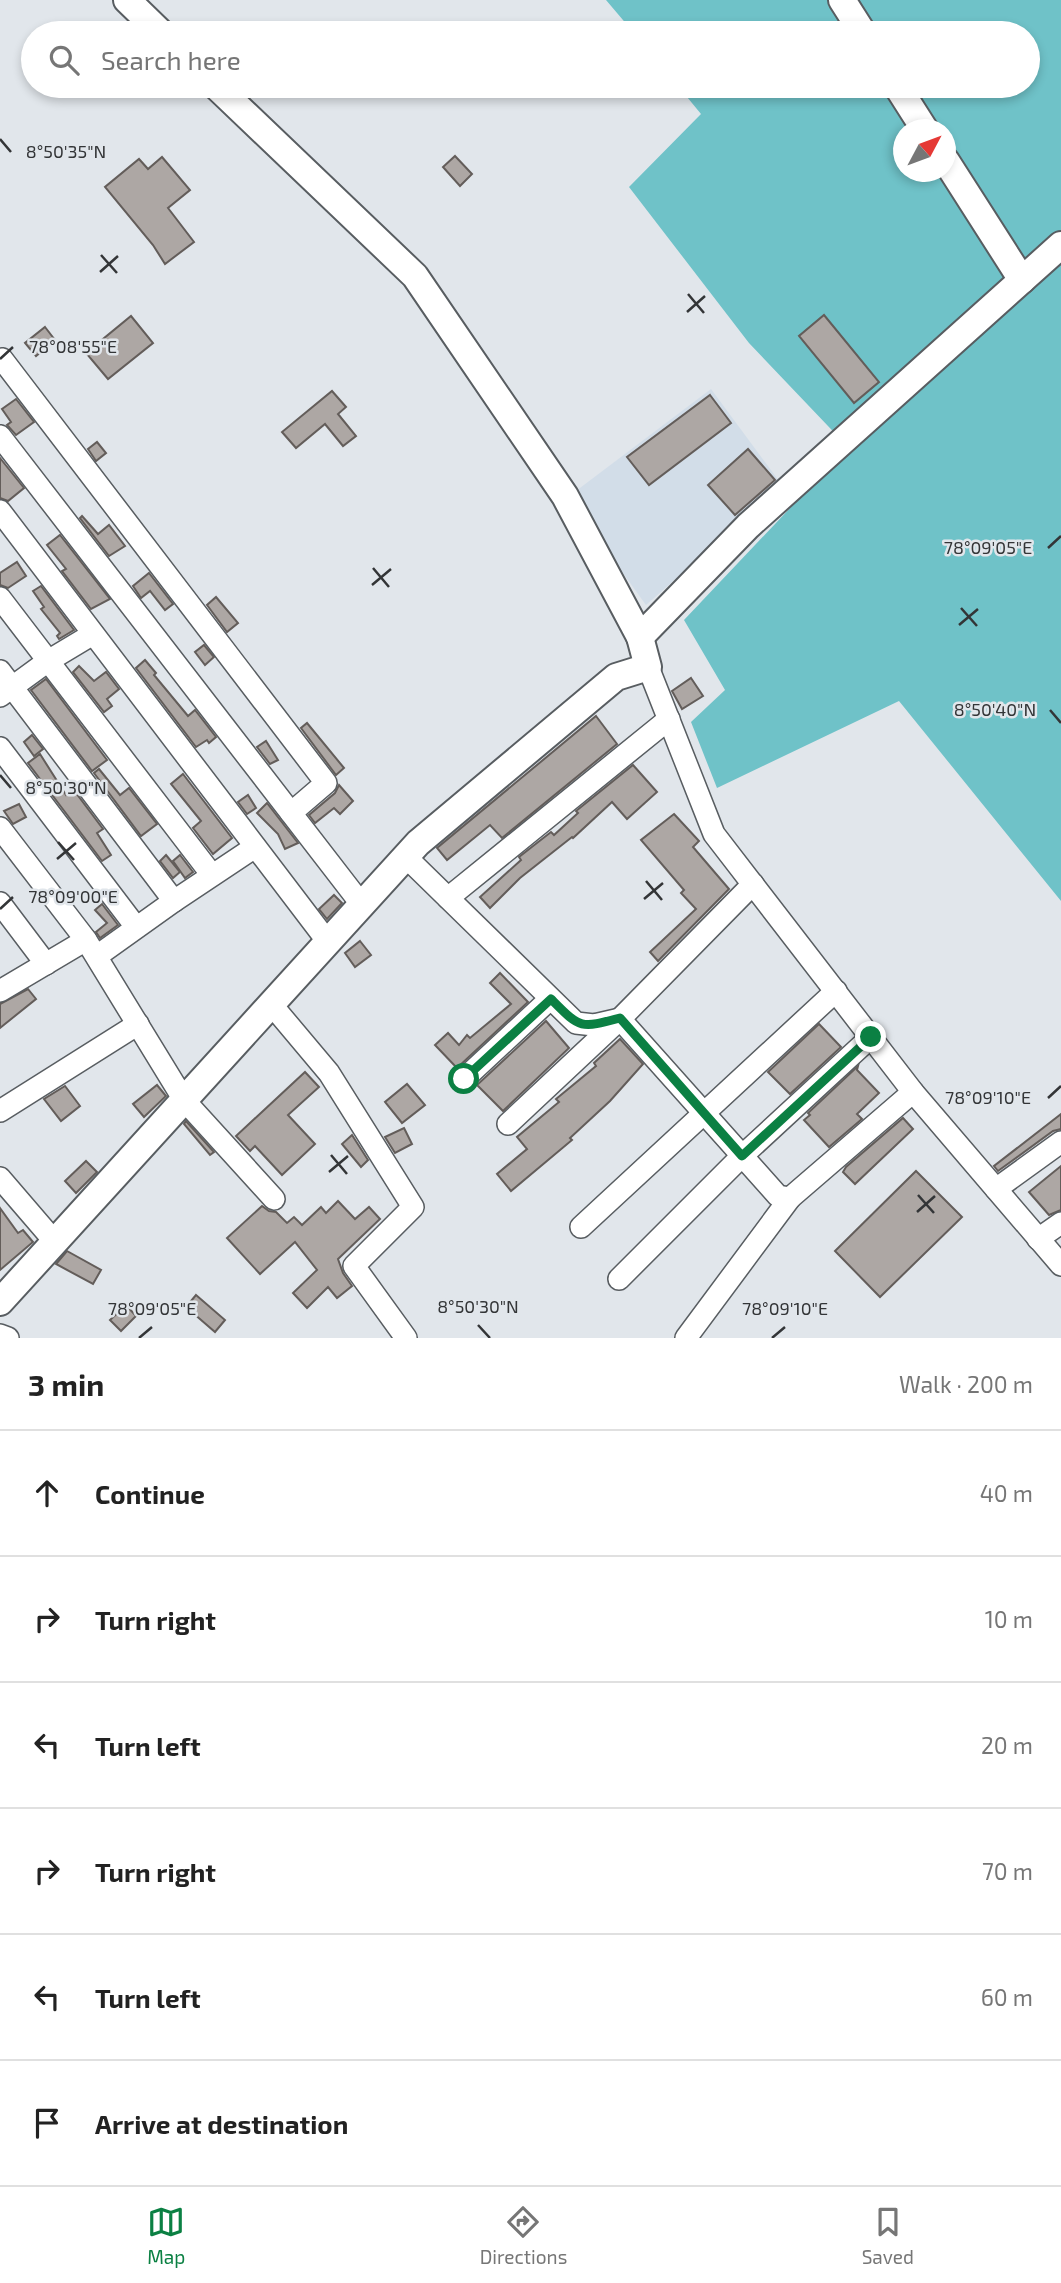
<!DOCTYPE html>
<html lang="en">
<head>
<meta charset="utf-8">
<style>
	:root { --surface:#fff; --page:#f2f2f2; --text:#222; --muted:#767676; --line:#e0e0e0; --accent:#0b8043 }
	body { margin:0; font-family:"Exo 2",sans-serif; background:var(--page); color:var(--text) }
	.compass { position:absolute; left:893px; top:119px; width:63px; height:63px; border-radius:50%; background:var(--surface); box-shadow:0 4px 10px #0003; rotate:49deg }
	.stop { position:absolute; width:21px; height:21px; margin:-16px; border:5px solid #0b8043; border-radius:50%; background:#fff }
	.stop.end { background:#0b8043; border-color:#fff; box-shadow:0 2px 7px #0008 }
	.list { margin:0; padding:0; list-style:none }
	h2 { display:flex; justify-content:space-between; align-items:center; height:91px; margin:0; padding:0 28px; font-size:30px }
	h2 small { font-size:23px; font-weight:400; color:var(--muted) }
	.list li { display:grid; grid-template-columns:46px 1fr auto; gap:21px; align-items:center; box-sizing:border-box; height:126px; padding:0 28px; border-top:2px solid var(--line) }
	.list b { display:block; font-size:26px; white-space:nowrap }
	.list em { font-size:23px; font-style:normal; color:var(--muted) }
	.icon { flex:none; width:38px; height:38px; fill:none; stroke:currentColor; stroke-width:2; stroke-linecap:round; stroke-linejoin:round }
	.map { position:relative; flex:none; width:1061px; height:1338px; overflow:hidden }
	.search { position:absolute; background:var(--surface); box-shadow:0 4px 10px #0003; left:21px; right:21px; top:21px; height:77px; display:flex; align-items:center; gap:18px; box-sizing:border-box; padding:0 24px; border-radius:38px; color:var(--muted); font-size:26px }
	.sheet { height:847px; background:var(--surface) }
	nav { display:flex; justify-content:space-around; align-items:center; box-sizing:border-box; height:98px; border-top:2px solid var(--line); background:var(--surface); font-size:19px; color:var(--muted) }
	nav a { display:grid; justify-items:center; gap:4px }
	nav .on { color:var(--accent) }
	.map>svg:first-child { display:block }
	.built { fill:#d2dde8 }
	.water { fill:#6fc2c8; fill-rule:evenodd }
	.building { fill:#ada7a4; stroke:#635d5a; stroke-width:2 }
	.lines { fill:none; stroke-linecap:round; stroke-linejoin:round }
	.minor-casing { stroke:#585d61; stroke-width:24 }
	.tertiary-casing { stroke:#585d61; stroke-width:30 }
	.minor { stroke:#fff; stroke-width:21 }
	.tertiary { stroke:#fff; stroke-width:26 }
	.route { stroke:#0b8043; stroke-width:9 }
	.ticks { fill:none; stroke:#333537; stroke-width:2.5 }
	.ticks-label { font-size:18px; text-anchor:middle; fill:#333537; stroke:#e1e6eb; stroke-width:5; stroke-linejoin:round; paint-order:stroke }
</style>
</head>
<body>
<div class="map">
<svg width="1061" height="1338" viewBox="0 0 1061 1338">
	<rect width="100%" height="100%" fill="#e1e6eb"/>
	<!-- built -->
	<path class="built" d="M711 389 782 485 646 605 568 497Z"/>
	<!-- water -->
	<path class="water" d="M606 0H1061V901L899 701 717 788 691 722 725 690 684 620 848 447 749 343 629 187 701 114 678 86H1028V33H634ZM904 130H946V172H904Z"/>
	<!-- building -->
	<g class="building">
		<path d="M455 156 472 174 460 186 443 167Z"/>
		<path d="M162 157 190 190 168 208 194 242 165 264 153 245 105 187 139 159 148 169Z"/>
		<path d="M824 315 879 382 854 403 799 336Z"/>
		<path d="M131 316 153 343 108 379 86 353Z"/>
		<path d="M45 327 55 340 36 356 25 343Z"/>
		<path d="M332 391 346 407 338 414 356 436 343 446 325 424 296 448 282 432Z"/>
		<path d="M710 395 731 423 649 485 627 457Z"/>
		<path d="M16 399 34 422 16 435 7 425 11 422 2 409Z"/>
		<path d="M97 442 106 453 96 461 88 449Z"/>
		<path d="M748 449 775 480 735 515 708 485Z"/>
		<path d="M0 458 24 488 8 501 0 498Z"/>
		<path d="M82 516 98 534 109 525 125 546 109 556 80 518Z"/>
		<path d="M60 535 110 599 91 609 62 571 66 569 47 545Z"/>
		<path d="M17 562 26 576 8 588 0 585V573Z"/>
		<path d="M149 573 173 604 165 610 150 591 141 598 133 586Z"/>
		<path d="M41 586 74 630 59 639 57 636 60 633 41 609 44 607 33 591Z"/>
		<path d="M216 597 238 623 227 632 207 605Z"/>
		<path d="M204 645 214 657 205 665 195 652Z"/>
		<path d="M145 660 156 673 154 675 188 716 195 710 216 737 209 743 207 740 196 747 136 668Z"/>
		<path d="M79 666 94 681 106 672 119 689 107 699 112 706 104 712 73 672Z"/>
		<path d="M691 678 703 696 682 709 672 691Z"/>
		<path d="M46 679 107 760 92 771 31 690Z"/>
		<path d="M596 716 617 744 502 838 490 825 447 860 437 848Z"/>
		<path d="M307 723 344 768 336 775 301 728Z"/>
		<path d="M32 735 43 749 34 756 24 742Z"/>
		<path d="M266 741 278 760 270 764 257 747Z"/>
		<path d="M40 754 66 795 73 789 103 829 97 833 111 855 102 861 28 763Z"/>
		<path d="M633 765 657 792 627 819 612 802 573 838 572 837 520 878 490 908 480 897 521 860 519 857 551 832 554 835 578 813 576 811Z"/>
		<path d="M99 769 120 795 129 788 157 824 141 836 94 773Z"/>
		<path d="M183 774 232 838 213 854 193 828 201 821 171 784Z"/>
		<path d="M339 785 353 801 340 814 334 808 315 823 309 815 335 793Z"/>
		<path d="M248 795 256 808 247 814 238 802Z"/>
		<path d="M267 803 298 843 285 849 278 834 257 813Z"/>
		<path d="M19 804 26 817 13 824 4 811Z"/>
		<path d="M674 814 699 841 693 847 729 889 658 961 650 952 696 909 681 893 684 890 641 840Z"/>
		<path d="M166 855 180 872 173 878 160 861Z"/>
		<path d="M180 855 193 872 185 878 173 861Z"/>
		<path d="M334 895 342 903 327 919 319 909Z"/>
		<path d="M102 904 118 925 100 938 96 932 107 923 95 910Z"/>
		<path d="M360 941 371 955 355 967 345 953Z"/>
		<path d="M500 973 528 1002 457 1068 435 1045 448 1033 459 1045 467 1035 470 1038 511 1004 490 983Z"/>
		<path d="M28 989 36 999 0 1028V1004Z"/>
		<path d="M546 1021 569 1048 503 1111 477 1085Z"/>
		<path d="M819 1024 841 1047 790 1094 768 1072Z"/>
		<path d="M620 1039 643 1064 610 1101 570 1138 572 1140 511 1191 497 1174 527 1149 517 1137 559 1102 556 1099 596 1066 594 1063Z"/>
		<path d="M858 1066 857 1070 879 1093 857 1114 862 1119 829 1147 804 1120 810 1115 808 1113Z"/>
		<path d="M305 1072 319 1087 288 1115 315 1144 282 1175 255 1146 250 1151 236 1136Z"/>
		<path d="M407 1084 425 1105 402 1123 385 1102Z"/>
		<path d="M157 1085 166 1096 144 1117 133 1104Z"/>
		<path d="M65 1086 80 1106 61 1121 44 1099Z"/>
		<path d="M1061 1114V1129L1053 1131 998 1171 994 1166Z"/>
		<path d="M903 1118 913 1129 855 1184 843 1172 846 1167Z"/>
		<path d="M186 1121 214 1152 210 1155 184 1124Z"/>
		<path d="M404 1128 412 1144 395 1153 385 1137Z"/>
		<path d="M352 1135 368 1160 361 1167 342 1144Z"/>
		<path d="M86 1161 97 1172 76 1193 65 1181Z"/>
		<path d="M1061 1166V1210L1049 1215 1029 1192Z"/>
		<path d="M916 1171 962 1217 880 1297 835 1251Z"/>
		<path d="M338 1201 355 1219 369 1207 380 1219 338 1259 343 1273 352 1286 337 1298 328 1287 307 1308 293 1293 317 1270 295 1242 260 1274 227 1238 262 1206 269 1211 276 1212 287 1223 294 1217 302 1225 321 1207 326 1213Z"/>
		<path d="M0 1208 18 1233 23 1230 33 1242 0 1270Z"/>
		<path d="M67 1251 101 1270 93 1284 56 1264Z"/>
		<path d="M196 1295 225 1320 215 1332 186 1307Z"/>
		<path d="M126 1305 136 1316 121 1331 110 1320Z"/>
	</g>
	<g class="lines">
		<defs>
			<g id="minor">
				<path d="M2 359 326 783 291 813"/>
				<path d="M0 436 362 905"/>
				<path d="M0 511 328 942"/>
				<path d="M0 598 212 875"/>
				<path d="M648 667 714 834 913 1092 1061 1265"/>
				<path d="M0 671 174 901 255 847"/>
				<path d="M0 696 48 661 93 634"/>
				<path d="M0 748 136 927"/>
				<path d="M0 828 86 940 184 1100 274 1199"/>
				<path d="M406 857 576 1023 594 1025 620 1019 778 1196 790 1198 913 1092"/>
				<path d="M448 898 669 719"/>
				<path d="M0 903 46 964"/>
				<path d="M97 956 174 901"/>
				<path d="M0 991 86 940"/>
				<path d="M271 1004 329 1073 413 1207 354 1266 406 1338"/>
				<path d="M464 1079 550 999"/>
				<path d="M0 1111 138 1024"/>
				<path d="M508 1124 620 1019 753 884"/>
				<path d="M0 1178 55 1242"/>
				<path d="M996 1189 1061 1142"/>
				<path d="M581 1227 836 991"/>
				<path d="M1038 1239 1061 1223"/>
				<path d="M619 1279 742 1156 871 1037"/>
				<path d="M0 1335 8 1338"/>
				<path d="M686 1338 790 1198"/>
			</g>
			<g id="tertiary">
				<path d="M127 0 161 33"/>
				<path d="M842 0 863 33"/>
				<path d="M897 86 925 130"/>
				<path d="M946 161 1022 280"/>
				<path d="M640 637 748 526 1061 245"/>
				<path d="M0 1302 418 843 616 677 648 667 640 637 565 496 415 276 216 86"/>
			</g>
		</defs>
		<!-- minor casing -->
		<use href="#minor" class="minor-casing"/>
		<!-- tertiary casing -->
		<use href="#tertiary" class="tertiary-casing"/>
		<!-- minor -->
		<use href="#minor" class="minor"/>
		<!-- tertiary -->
		<use href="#tertiary" class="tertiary"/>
	</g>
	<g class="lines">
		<!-- route -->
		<path class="route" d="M464 1079 551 999C580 1028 579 1029 620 1018L742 1156 871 1037"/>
	</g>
	<!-- ticks -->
	<path class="ticks" d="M0 139 11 152M101 255 117 273M100 272 118 256M688 294 704 313M687 312 705 296M0 359 13 347M1048 548 1061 536M373 568 389 587M372 585 391 569M961 608 977 626M959 625 978 609M1050 710 1061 723M0 775 11 788M58 842 74 860M57 859 76 843M646 881 662 900M644 899 663 883M0 909 13 897M1048 1098 1061 1086M331 1155 347 1174M329 1172 348 1156M918 1195 934 1213M917 1212 935 1196M478 1325 490 1338M139 1338 152 1327M772 1338 785 1327"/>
	<g class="ticks-label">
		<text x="66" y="158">8°50'35"N</text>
		<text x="73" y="353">78°08'55"E</text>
		<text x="988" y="554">78°09'05"E</text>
		<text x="995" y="716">8°50'40"N</text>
		<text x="66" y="794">8°50'30"N</text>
		<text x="73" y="903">78°09'00"E</text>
		<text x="988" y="1104">78°09'10"E</text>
		<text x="478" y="1313">8°50'30"N</text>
		<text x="152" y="1315">78°09'05"E</text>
		<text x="785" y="1315">78°09'10"E</text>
	</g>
</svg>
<svg class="compass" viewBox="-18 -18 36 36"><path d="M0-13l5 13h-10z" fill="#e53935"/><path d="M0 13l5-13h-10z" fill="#767676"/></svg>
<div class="stop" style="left:464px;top:1079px"></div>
<div class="stop end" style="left:871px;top:1037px"></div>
<div class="search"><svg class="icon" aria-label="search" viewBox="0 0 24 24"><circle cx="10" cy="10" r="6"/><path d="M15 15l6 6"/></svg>Search here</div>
</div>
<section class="sheet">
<h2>3 min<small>Walk · 200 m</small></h2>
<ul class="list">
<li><svg class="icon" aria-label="ahead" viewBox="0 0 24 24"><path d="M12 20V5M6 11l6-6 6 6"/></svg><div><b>Continue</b></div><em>40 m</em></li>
<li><svg class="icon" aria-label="right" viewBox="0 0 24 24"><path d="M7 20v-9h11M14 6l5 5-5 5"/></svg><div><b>Turn right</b></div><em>10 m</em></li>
<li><svg class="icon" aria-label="left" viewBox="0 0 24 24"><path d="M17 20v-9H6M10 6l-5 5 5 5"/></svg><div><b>Turn left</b></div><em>20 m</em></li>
<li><svg class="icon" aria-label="right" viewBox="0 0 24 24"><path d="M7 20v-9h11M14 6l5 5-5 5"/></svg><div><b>Turn right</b></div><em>70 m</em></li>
<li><svg class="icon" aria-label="left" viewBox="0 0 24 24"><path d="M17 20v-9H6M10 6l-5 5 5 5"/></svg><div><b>Turn left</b></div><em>60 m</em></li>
<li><svg class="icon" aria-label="arrive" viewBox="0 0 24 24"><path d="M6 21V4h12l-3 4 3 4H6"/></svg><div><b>Arrive at destination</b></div></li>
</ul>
</section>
<nav>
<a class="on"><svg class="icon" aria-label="map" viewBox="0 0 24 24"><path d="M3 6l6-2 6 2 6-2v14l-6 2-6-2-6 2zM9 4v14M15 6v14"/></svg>Map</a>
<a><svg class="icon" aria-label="directions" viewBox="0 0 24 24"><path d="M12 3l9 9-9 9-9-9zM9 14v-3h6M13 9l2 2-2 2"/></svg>Directions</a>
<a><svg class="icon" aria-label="saved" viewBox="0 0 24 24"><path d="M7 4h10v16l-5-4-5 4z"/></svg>Saved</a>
</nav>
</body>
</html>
